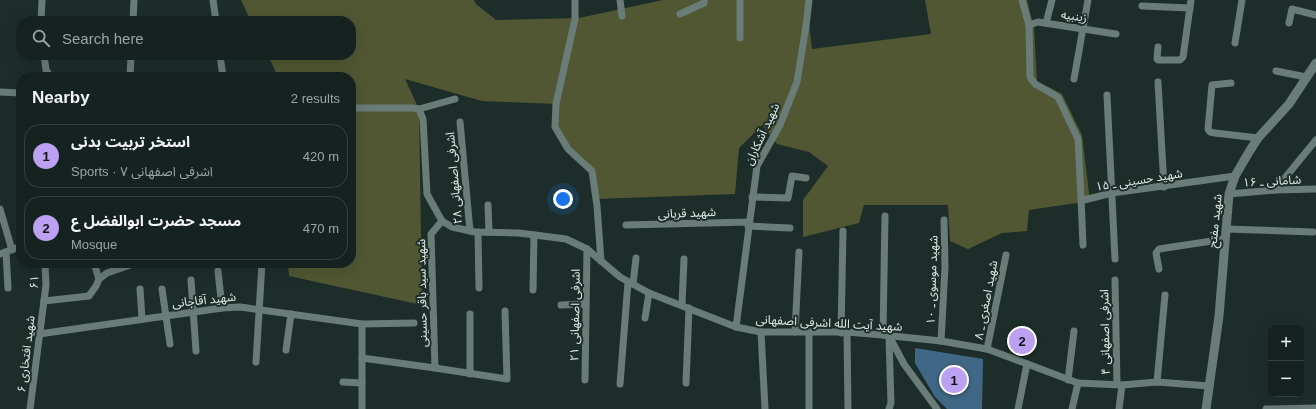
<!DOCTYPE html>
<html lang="en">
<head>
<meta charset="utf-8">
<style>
	:root { --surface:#162220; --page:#232f2d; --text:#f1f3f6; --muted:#9ea4a5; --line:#353f3e; --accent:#bca0f2 }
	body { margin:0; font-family:Arial,"Noto Sans Arabic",sans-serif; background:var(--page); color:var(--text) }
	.controls { position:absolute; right:12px; bottom:12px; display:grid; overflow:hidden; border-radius:8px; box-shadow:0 4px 16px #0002 }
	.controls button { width:36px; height:36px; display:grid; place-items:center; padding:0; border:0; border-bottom:1px solid var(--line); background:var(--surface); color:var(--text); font:20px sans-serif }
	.you { position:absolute; left:563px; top:199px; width:14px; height:14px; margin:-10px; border:3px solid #fff; border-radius:50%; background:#1a73e8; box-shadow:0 0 0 6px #1a73e833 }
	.badge { display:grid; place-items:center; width:26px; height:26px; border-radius:50%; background:var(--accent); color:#111; font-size:13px; font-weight:700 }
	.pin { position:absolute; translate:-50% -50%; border:2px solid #fff; box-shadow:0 1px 4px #0006 }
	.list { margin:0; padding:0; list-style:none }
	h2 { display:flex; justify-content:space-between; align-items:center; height:52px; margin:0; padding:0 16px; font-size:17px }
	h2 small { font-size:13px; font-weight:400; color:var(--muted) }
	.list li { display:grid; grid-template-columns:26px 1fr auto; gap:12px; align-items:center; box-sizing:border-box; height:64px; margin:0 8px 8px; padding:0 8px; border:1px solid var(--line); border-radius:16px }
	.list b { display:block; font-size:15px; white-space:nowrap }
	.list p { margin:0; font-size:13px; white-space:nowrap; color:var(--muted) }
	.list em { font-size:13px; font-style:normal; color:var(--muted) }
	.icon { flex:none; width:22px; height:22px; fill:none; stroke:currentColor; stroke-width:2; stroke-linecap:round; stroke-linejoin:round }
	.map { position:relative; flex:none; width:1316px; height:409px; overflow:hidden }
	.search { position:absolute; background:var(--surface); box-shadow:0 4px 16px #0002; left:16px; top:16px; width:340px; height:44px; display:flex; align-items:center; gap:10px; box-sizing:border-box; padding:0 14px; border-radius:16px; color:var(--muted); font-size:15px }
	.panel { position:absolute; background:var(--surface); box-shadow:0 4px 16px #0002; left:16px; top:72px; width:340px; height:196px; border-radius:16px }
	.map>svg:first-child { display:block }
	.green { fill:#515733 }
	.water { fill:#406886 }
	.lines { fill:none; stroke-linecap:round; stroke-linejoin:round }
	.minor { stroke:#697c78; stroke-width:7 }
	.tertiary { stroke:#697c78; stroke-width:9 }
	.labels { text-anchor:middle; stroke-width:4; stroke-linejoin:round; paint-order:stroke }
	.street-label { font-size:12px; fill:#e1ece9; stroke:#1d2e2a }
</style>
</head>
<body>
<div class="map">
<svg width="1316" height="409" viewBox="0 0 1316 409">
	<rect width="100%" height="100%" fill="#1d2e2a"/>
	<!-- green -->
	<path class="green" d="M241 0H474L476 4 496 20 579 18 663 0H806L812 49 931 34 925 0H1027L1034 28 1037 81 1062 94 1082 135 1090 201 1029 210 1027 231 1002 233 968 249 950 241 948 205H864L859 223 803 237V200L828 166 809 152 777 144 762 125 739 148 735 194 596 199 592 171 571 153 555 127 556 104 482 101 405 79 419 109 422 305 289 276 288 263H351V77H278L268 55H351V21H251Z"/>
	<!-- water -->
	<path class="water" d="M915 348 983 359 982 409H947L935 397 915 363Z"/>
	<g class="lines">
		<!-- minor -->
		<g class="minor">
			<path d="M213 0 216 21"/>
			<path d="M575 0V19L556 104 555 127 568 149 592 171 597 206 601 261"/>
			<path d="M620 0 622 16"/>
			<path d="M1022 0 1029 25 1030 77 1035 84 1058 97 1078 139 1081 198 1084 200 1112 193 1235 176"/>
			<path d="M1142 6 1190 8"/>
			<path d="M680 14 704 3V0"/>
			<path d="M41 21 42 0"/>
			<path d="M133 21 134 0"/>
			<path d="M1046 23 1052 0"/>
			<path d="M1289 23 1292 9 1316 15"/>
			<path d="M1029 25 1038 22 1116 34"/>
			<path d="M740 38V0"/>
			<path d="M1235 43 1242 0"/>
			<path d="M1158 47 1157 59 1158 60H1180L1183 57 1191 0"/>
			<path d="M44 55 46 70 51 77"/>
			<path d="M220 55 223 77"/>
			<path d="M1276 71 1306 77"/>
			<path d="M130 77 131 55"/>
			<path d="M1074 79 1088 0"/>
			<path d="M1158 82 1164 187"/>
			<path d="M1231 83 1212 85 1208 129 1210 132 1215 133 1258 138"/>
			<path d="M0 92 21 93"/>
			<path d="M1107 95 1115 259"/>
			<path d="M351 108H413L419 109 423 119 427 194 442 221"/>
			<path d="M419 109 455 99"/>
			<path d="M460 122 470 231"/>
			<path d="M1275 190 1316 140"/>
			<path d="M1229 194 1275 190 1316 189"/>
			<path d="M752 197 788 198 792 176 806 178"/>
			<path d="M1081 198 1083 245"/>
			<path d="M488 205 489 232"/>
			<path d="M0 209 12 250"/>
			<path d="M442 221 452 227 475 232 519 233 566 239 587 249 620 277 649 293 736 327 761 332H847L883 335 941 341 987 349 1078 383 1122 385 1157 382 1209 386"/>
			<path d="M626 225 749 222"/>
			<path d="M748 226 790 228"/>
			<path d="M1226 229 1313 232"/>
			<path d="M478 232 479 288"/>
			<path d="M6 252 8 288"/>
			<path d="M0 254 21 246"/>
			<path d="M94 263 99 279"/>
			<path d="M1159 269 1156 253 1159 249 1225 239"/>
			<path d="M218 271 222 308"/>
			<path d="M191 280 196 351"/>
			<path d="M1115 280 1117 384"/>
			<path d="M633 284 636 258"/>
			<path d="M140 289 142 319"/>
			<path d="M162 289 170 344"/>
			<path d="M533 290 534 235"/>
			<path d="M44 301 89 296 96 286 99 279 107 273 136 263"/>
			<path d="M561 305 586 304"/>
			<path d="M682 305 684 259"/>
			<path d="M470 314V374"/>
			<path d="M645 318 649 293"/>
			<path d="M362 324 414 323"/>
			<path d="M736 327 757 166 780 125 797 82 806 26 809 0"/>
			<path d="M761 332 765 409"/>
			<path d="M795 332 799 252"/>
			<path d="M809 332V409"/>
			<path d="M847 332 848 409"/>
			<path d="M841 333 843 231"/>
			<path d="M39 334 222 308 240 307 362 324V409"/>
			<path d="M883 335 885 216"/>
			<path d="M889 336 904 364 937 409"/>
			<path d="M889 338 891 403 889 409"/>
			<path d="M941 341 945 267 944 220"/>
			<path d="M987 349 1006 255"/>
			<path d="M286 350 291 314"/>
			<path d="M362 358 435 368 507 379 505 311"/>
			<path d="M256 362 262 263"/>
			<path d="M435 368 431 234 442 221"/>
			<path d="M585 380 587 249"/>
			<path d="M1068 380 1074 331"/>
			<path d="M343 382 362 383"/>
			<path d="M1157 382 1165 295"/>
			<path d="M686 383 689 308"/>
			<path d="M620 384 628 282"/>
			<path d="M30 409 46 285 45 263"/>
			<path d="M1018 409 1027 364"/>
			<path d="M1072 409 1078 383"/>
			<path d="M1119 409 1122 385"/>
			<path d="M1266 409 1316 408"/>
		</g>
		<!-- tertiary -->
		<path class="tertiary" d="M1206 409 1219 316 1229 194 1235 176 1249 152 1258 138 1289 104 1316 63"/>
	</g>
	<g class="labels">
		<!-- street labels -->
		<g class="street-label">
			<text transform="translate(1074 16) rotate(8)" y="4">زینبیه</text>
			<text transform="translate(762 134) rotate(-65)" y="4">شهید آشکاران</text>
			<text transform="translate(454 178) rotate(-95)" y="4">اشرفی اصفهانی ۲۸</text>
			<text transform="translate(1139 180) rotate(-9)" y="4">شهید حسینی ـ ۱۵</text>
			<text transform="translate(1272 181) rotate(-3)" y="4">شامانی ـ ۱۶</text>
			<text transform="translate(687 213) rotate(-2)" y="4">شهید قربانی</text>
			<text transform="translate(1215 221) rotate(-84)" y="4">شهید مفتح</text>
			<text transform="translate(932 280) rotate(-88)" y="4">شهید موسوی ـ ۱۰</text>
			<text transform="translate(34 282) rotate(-87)" y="4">۶۱</text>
			<text transform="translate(422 293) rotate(-91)" y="4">شهید سید باقر حسینی</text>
			<text transform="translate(204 300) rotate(-6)" y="4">شهید آقاجانی</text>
			<text transform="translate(986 300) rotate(-79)" y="4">شهید اصغری ـ ۸</text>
			<text transform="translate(575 315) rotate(-89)" y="4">اشرفی اصفهانی ۲۱</text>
			<text transform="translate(829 323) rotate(3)" y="4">شهید آیت الله اشرفی اصفهانی</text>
			<text transform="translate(1105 332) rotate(-91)" y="4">اشرفی اصفهانی ۴</text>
			<text transform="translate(26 354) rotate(-83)" y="4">شهید افتخاری ۶</text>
		</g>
	</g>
</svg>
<div class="controls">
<button>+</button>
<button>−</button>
</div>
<div class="you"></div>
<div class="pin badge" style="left:954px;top:380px">1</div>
<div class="pin badge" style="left:1022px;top:341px">2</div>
<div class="search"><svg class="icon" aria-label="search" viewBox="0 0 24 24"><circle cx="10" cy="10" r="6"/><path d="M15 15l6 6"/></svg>Search here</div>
<section class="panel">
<h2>Nearby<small>2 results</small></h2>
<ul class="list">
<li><span class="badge">1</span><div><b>استخر تربیت بدنی</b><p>Sports · اشرفی اصفهانی ۷</p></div><em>420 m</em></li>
<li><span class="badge">2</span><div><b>مسجد حضرت ابوالفضل ع</b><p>Mosque</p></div><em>470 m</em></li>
</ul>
</section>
</div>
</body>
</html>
